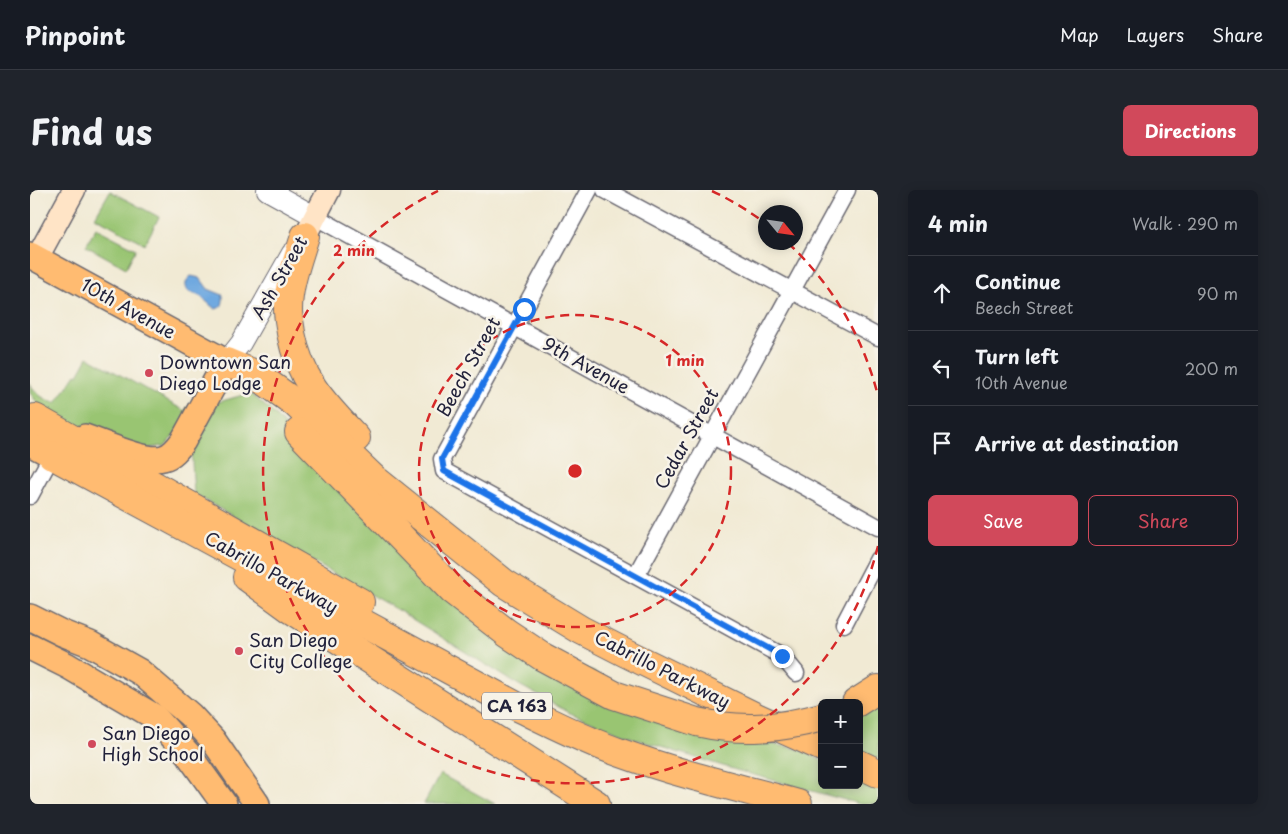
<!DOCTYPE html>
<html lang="en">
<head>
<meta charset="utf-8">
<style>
	:root { --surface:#171b24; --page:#20242c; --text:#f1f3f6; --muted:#9ea1a6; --line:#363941; --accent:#d1495b }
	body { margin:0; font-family:"Playpen Sans",sans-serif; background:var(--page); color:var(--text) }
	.controls { position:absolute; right:15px; bottom:15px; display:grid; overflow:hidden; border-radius:8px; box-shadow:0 2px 12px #0003 }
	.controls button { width:45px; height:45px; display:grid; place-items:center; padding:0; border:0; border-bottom:1px solid var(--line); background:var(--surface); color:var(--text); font:25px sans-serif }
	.compass { position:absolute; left:728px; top:15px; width:45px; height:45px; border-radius:50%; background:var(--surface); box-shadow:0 2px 12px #0003; rotate:119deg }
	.stop { position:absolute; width:15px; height:15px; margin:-11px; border:4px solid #1a73e8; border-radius:50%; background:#fff }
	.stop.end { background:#1a73e8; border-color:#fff; box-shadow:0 1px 5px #0008 }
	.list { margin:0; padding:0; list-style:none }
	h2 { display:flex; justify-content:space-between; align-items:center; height:65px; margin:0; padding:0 20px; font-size:21px }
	h2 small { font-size:16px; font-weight:400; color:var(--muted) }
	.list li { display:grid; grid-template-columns:32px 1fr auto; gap:15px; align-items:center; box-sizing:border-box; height:75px; padding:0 20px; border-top:1px solid var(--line) }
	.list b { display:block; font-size:19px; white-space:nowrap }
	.list p { margin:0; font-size:16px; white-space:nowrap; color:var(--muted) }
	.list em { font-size:16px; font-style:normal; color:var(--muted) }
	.actions { display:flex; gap:10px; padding:15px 20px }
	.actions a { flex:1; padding:11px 0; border:1px solid var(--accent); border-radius:8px; text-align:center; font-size:18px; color:var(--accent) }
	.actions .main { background:var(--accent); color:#fff }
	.icon { flex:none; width:28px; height:28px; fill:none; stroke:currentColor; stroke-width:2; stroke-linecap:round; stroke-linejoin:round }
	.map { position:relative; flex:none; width:848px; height:614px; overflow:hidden; border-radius:8px }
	header { display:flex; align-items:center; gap:30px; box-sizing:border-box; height:70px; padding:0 25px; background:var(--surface); border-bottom:1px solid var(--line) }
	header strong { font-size:24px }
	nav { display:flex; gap:28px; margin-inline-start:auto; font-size:18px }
	.intro { display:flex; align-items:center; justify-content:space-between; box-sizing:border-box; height:120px; padding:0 30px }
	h1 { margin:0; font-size:35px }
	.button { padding:12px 22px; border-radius:8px; background:var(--accent); color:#fff; font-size:18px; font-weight:700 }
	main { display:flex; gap:30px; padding:0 30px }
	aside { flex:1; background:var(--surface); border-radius:8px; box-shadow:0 2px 12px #0003 }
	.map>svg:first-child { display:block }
	.green { fill:#99c572; stroke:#5e7456 }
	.water { fill:#70a9e0; stroke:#49668e }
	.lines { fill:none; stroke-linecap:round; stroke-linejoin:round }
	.minor-casing { stroke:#6a6871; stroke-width:19 }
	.tertiary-casing { stroke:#6a6871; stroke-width:22 }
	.secondary-casing { stroke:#6a6871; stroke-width:25 }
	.primary-casing { stroke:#6a6871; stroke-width:28 }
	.motorway-casing { stroke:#6a6871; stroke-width:30 }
	.minor { stroke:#fff; stroke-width:16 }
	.tertiary { stroke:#fff; stroke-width:20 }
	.secondary { stroke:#ffe4c6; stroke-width:22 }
	.primary { stroke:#ffbb71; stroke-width:25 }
	.motorway { stroke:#ffbb71; stroke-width:28 }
	.motorway-bridge-casing { stroke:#6a6871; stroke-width:30; stroke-linecap:butt }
	.motorway-bridge { stroke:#ffbb71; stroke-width:28 }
	.route { stroke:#1a73e8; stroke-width:6 }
	.ring { fill:none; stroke:#d62828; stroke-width:2.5; stroke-dasharray:9 6 }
	.poi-dot { fill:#d1495b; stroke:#f7f3e8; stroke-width:2 }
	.labels { text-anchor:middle; stroke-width:5; stroke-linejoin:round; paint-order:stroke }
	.shield { fill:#f7f3e8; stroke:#62616f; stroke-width:1 }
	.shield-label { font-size:16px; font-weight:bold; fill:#22223b }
	.street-label { font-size:18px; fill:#22223b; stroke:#f7f3e8 }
	.poi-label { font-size:18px; fill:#22223b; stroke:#f7f3e8; text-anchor:start }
	.centre { fill:#d62828; stroke:#f7f3e8; stroke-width:2.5 }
	.ring-label { font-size:15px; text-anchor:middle; font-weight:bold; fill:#d62828; stroke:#f7f3e8; stroke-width:5; stroke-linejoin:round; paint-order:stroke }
</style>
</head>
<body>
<header>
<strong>Pinpoint</strong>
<nav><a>Map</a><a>Layers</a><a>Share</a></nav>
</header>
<div class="intro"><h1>Find us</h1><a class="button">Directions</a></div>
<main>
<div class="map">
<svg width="848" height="614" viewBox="0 0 848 614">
	<rect width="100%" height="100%" fill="#f7f3e8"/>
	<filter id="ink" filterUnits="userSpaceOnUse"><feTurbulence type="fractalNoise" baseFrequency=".02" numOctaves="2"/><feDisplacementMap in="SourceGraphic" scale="10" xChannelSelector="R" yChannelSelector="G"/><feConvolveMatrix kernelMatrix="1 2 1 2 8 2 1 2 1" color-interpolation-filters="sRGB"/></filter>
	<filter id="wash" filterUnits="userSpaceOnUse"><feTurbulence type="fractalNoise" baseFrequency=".0096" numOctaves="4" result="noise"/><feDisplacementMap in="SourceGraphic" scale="20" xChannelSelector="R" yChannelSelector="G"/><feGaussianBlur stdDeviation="1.12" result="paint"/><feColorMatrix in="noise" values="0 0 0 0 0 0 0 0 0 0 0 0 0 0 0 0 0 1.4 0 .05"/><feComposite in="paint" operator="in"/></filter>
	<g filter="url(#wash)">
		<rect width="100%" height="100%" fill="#f1ead4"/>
		<!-- green -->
		<g class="green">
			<path d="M80 1 129 27 115 54 65 27Z"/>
			<path d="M66 38 106 59 96 78 56 56Z"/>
			<path d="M58 167 155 221 157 217 164 221 135 256 112 259 32 230 18 223 8 214 0 203V193C5 204 15 210 26 213L46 184 48 185Z"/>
			<path d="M220 203 240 220 415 404 689 548 731 552 768 559 792 570V595H829V586L848 594V614H830L706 580 608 550 540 523 482 491 371 422 164 304 161 256 185 213Z"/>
			<path d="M848 507V569L829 561V518Z"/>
			<path d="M410 584 465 614H394Z"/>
		</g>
		<!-- water -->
		<path class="water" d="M161 86 170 88 178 99 193 105C193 111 194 118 185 119L170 106 158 101C154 95 156 90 161 86Z"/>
	</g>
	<g filter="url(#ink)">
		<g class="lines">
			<defs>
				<g id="minor">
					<path d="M559 0 412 269 414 281 752 466 766 483"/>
					<path d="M575 0 848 147"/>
					<path d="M284 26 848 337"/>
					<path d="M0 306 22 265"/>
					<path d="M606 385 817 0"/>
					<path d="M814 434 848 369"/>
				</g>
				<g id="tertiary">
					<path d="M237 0 284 26"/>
					<path d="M196 172 211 153 262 63"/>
				</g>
				<g id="secondary">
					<path d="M275 46 299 0"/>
					<path d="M7 68 44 0"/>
				</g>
				<g id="primary">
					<path d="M0 65 196 172 153 251C148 258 142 266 133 268 115 273 73 253 55 247"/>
					<path d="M0 253 22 265"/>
					<path d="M0 427 32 443 60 454 110 482 160 525 183 550 227 614"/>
					<path d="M0 457 38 476 125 527 158 564 194 614"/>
				</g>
				<g id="motorway">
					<path d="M275 46C268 69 258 95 258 120 258 127 260 135 261 143 270 191 294 214 326 248"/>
					<path d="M196 172 225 184 265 213 343 288 474 393 500 409 551 440 596 463 728 528 792 557"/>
					<path d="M5 228 330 412"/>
					<path d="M269 242 423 401 477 443 513 467 584 505 667 532"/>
					<path d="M22 265 490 518C523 534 556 551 591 563 649 584 709 598 768 614"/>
					<path d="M217 387 261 419 566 614"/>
					<path d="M826 513 848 499"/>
					<path d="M829 574 848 583"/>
				</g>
			</defs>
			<!-- minor casing -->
			<use href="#minor" class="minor-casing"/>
			<!-- tertiary casing -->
			<use href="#tertiary" class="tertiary-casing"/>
			<!-- secondary casing -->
			<use href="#secondary" class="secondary-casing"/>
			<!-- primary casing -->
			<use href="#primary" class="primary-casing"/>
			<!-- motorway casing -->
			<use href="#motorway" class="motorway-casing"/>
			<!-- minor -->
			<use href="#minor" class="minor"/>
			<!-- tertiary -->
			<use href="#tertiary" class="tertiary"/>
			<!-- secondary -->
			<use href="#secondary" class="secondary"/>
			<!-- primary -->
			<use href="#primary" class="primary"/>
			<!-- motorway -->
			<use href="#motorway" class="motorway"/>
			<defs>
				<path id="motorway-bridge" d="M667 532C711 542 749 539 792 527"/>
			</defs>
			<!-- motorway-bridge casing -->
			<use href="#motorway-bridge" class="motorway-bridge-casing"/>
			<!-- motorway-bridge -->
			<use href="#motorway-bridge" class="motorway-bridge"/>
		</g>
	</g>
	<g class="lines" filter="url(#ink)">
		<!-- route -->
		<path class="route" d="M494 119 412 269 414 281 752 466"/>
	</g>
	<!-- distance rings -->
	<g class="ring">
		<circle cx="545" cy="281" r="156"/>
		<path d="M848 356A312 312 0 1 1 408 1M682 1A312 312 0 0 1 735 33M758 53A312 312 0 0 1 848 206"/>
	</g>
	<!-- markers -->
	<g class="poi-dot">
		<circle cx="119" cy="183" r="5"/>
		<circle cx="209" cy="461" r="5"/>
		<circle cx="62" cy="554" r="5"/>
	</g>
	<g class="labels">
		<!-- shield labels -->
		<rect class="shield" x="452" y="502.5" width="70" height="27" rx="4"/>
		<g class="shield-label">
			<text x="487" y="522">CA 163</text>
		</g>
		<!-- street labels -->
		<g class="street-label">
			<text transform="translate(250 88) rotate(-60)" y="6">Ash Street</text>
			<text transform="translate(98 119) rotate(29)" y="6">10th Avenue</text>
			<text transform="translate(556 176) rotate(29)" y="6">9th Avenue</text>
			<text transform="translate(439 177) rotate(-61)" y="6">Beech Street</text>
			<text transform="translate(657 249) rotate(-61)" y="6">Cedar Street</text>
			<text transform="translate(241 383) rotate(29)" y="6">Cabrillo Parkway</text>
			<text transform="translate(632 480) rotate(27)" y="6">Cabrillo Parkway</text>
		</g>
		<!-- poi labels -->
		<g class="poi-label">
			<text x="129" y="179">Downtown San<tspan x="129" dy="21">Diego Lodge</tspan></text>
			<text x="219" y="457">San Diego<tspan x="219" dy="21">City College</tspan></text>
			<text x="72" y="550">San Diego<tspan x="72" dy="21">High School</tspan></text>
		</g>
	</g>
	<circle cx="545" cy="281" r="8" class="centre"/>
	<g class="ring-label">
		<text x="324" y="66">2 min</text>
		<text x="655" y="176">1 min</text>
	</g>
</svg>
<div class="controls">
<button>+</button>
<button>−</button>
</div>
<svg class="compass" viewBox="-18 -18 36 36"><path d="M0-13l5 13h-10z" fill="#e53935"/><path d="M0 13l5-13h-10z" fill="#9ea1a6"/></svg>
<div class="stop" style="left:494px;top:119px"></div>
<div class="stop end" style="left:752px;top:466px"></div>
</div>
<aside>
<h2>4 min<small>Walk · 290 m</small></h2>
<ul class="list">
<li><svg class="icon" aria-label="ahead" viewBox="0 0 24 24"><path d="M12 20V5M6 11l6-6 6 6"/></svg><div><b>Continue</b><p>Beech Street</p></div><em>90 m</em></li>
<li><svg class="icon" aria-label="left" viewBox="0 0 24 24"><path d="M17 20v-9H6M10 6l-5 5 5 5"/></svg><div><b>Turn left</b><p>10th Avenue</p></div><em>200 m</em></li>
<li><svg class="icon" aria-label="arrive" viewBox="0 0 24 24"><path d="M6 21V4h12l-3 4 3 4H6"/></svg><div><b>Arrive at destination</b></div></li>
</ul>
<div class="actions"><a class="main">Save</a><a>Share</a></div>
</aside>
</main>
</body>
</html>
